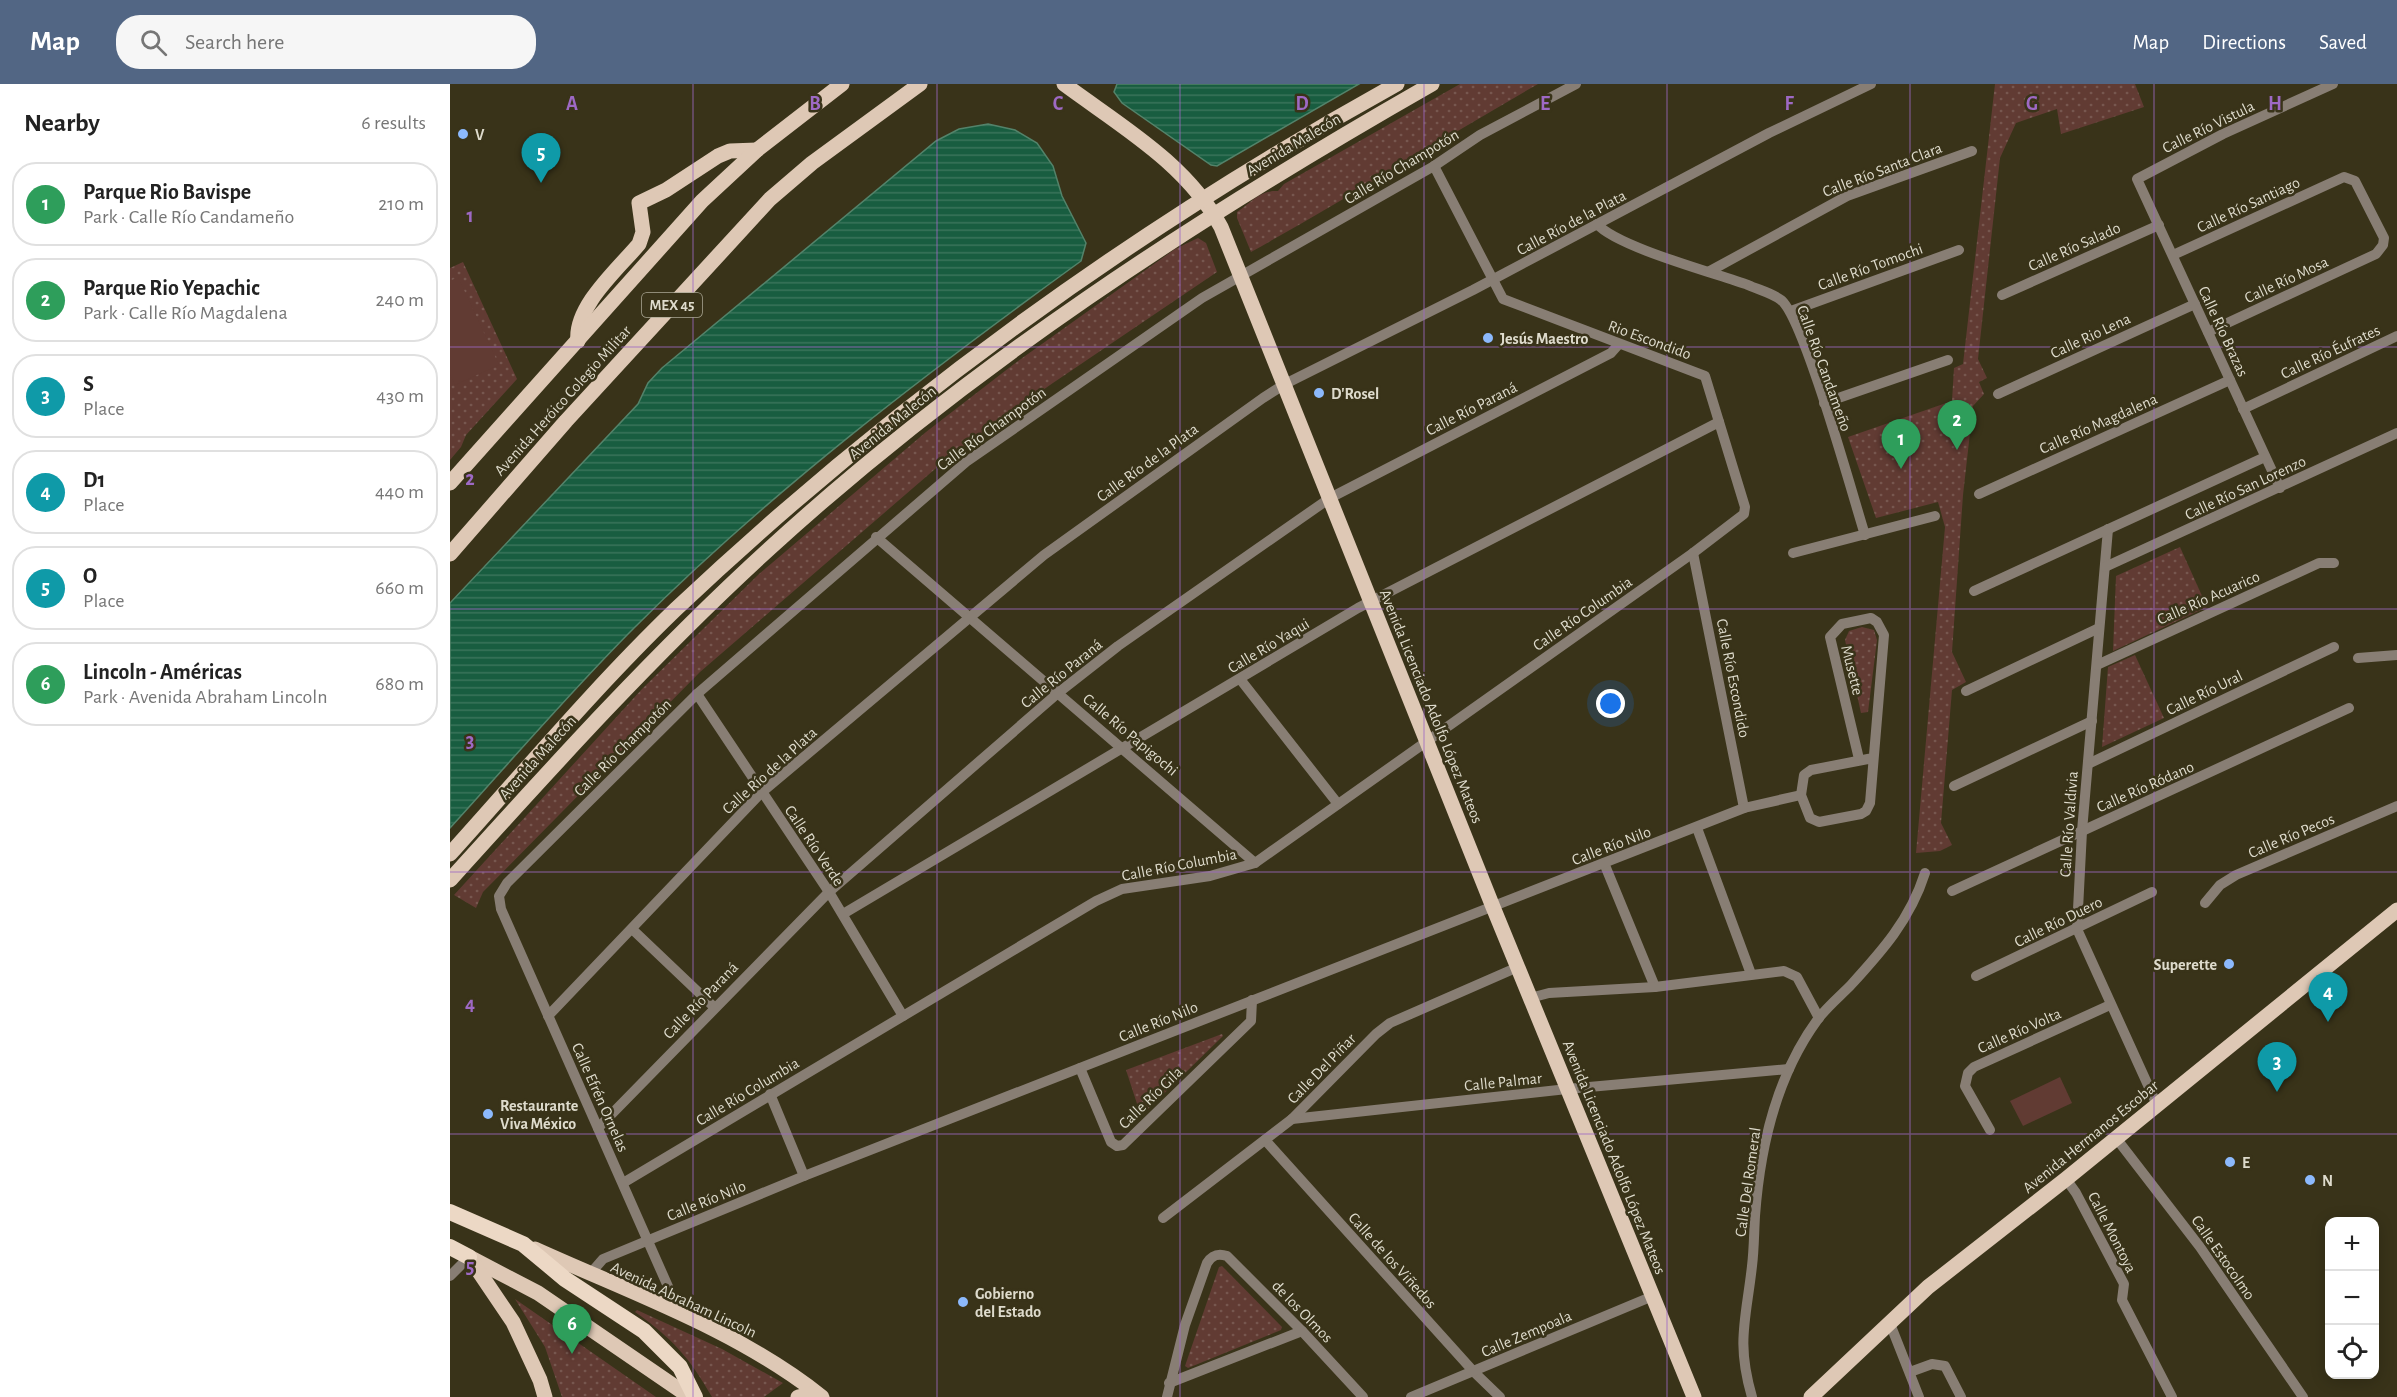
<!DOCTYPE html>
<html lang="en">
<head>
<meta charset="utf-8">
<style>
	:root { --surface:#fff; --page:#f6f6f6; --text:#222; --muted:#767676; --line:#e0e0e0; --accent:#526684 }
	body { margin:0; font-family:"Alegreya Sans",sans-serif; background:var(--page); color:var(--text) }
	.controls { position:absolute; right:18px; bottom:18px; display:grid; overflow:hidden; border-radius:12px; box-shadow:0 3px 15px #0003 }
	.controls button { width:54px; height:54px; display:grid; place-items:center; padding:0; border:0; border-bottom:2px solid var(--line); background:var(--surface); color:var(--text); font:30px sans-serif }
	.you { position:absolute; left:1161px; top:620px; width:21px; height:21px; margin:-15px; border:4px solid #fff; border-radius:50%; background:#1a73e8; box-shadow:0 0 0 9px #1a73e833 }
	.badge { display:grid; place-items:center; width:39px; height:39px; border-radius:50%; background:var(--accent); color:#fff; font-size:20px; font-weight:700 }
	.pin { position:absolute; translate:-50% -50px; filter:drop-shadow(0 2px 3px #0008) }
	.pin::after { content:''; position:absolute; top:32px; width:21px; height:18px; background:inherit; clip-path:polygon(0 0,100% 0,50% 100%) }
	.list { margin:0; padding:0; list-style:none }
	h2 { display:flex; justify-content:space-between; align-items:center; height:78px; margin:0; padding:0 24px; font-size:26px }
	h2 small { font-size:20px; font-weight:400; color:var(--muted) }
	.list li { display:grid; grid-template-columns:39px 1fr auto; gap:18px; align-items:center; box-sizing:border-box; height:84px; margin:0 12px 12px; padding:0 12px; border:2px solid var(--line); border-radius:24px }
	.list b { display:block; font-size:22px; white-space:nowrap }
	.list p { margin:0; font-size:20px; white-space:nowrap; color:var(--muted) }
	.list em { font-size:20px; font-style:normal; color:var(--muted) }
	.icon { flex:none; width:33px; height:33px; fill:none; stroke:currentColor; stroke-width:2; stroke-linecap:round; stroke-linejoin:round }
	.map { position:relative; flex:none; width:1947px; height:1313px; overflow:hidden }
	header { display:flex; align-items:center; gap:36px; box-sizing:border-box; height:84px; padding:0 30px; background:var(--accent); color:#fff }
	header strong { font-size:28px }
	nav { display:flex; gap:33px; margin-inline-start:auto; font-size:21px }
	.search { width:420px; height:54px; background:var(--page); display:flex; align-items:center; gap:15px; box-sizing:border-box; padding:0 21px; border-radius:24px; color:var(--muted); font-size:22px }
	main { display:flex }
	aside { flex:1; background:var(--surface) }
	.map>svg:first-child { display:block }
	.park { fill:url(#park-dots) }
	.pitch { fill:#613b33 }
	.water { fill:url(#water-rules); stroke:#53836a; stroke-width:1.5 }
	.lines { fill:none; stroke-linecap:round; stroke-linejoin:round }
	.minor { stroke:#887e74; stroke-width:10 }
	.primary { stroke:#dec8b5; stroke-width:15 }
	.trunk { stroke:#ecd8c5; stroke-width:16 }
	.grid { fill:none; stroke:#9e69c4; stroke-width:1.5; stroke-opacity:0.55 }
	.poi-dot { fill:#8cb9fc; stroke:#393319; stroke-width:2 }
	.labels { text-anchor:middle; stroke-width:5; stroke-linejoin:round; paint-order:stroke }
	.shield { fill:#393319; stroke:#aca996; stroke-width:1.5 }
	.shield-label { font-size:15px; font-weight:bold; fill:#dedbcc }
	.street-label { font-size:16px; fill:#dedbcc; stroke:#393319 }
	.poi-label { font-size:16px; font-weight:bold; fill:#dedbcc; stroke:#393319; text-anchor:start }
	.grid-label { font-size:20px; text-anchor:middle; font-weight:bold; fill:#9e69c4; stroke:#393319; stroke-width:5; stroke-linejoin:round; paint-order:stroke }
</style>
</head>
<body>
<header>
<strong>Map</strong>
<div class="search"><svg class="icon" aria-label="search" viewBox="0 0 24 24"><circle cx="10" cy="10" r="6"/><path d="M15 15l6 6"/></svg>Search here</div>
<nav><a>Map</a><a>Directions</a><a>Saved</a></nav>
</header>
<main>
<aside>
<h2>Nearby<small>6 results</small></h2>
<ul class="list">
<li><span class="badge" style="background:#2e9e5b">1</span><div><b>Parque Rio Bavispe</b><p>Park · Calle Río Candameño</p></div><em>210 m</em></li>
<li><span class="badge" style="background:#2e9e5b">2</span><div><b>Parque Rio Yepachic</b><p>Park · Calle Río Magdalena</p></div><em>240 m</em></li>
<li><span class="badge" style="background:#0f9aa8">3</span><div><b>S</b><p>Place</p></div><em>430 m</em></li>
<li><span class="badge" style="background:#0f9aa8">4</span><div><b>D1</b><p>Place</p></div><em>440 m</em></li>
<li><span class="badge" style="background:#0f9aa8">5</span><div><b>O</b><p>Place</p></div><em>660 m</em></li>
<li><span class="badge" style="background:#2e9e5b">6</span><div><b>Lincoln - Américas</b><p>Park · Avenida Abraham Lincoln</p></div><em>680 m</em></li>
</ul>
</aside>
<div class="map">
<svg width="1947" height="1313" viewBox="0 0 1947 1313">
	<defs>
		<pattern id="park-dots" width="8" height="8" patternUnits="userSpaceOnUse" patternTransform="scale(1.5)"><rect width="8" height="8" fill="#613b33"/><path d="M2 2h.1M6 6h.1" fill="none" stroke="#77574f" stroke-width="1.8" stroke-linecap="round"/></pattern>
		<pattern id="water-rules" width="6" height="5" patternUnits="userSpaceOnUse" patternTransform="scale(1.5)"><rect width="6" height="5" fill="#185d40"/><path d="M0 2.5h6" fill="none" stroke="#39745a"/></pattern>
	</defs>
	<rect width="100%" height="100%" fill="#393319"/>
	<!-- park -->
	<g class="park">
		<path d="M1010 0H1088C992 55 898 114 801 168L787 134V128C802 118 809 106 828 107L834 100Z"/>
		<path d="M1545 0H1685L1694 23 1611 50 1607 25 1566 39 1550 74 1528 275 1537 294 1529 298 1534 310 1523 322 1513 411 1502 568 1516 598 1502 606 1491 739 1502 761 1490 767 1466 769 1495 443 1488 418 1426 434 1398 353 1502 317 1504 284 1513 280Z"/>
		<path d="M748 154 756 159 767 188 600 301 492 379 250 588 33 808 26 824 4 811 192 605 309 490 476 348 564 280 725 165Z"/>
		<path d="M13 178 67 295 16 351 11 363 0 376V184Z"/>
		<path d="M1730 463 1757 523 1663 567 1666 492Z"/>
		<path d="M1412 543 1424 546 1427 556 1418 628 1411 629 1395 556 1399 547Z"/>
		<path d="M1685 571 1714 634 1652 663 1658 583Z"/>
		<path d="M772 950 773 952 691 1032 676 986Z"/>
		<path d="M772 1182 832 1243 831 1246 738 1284 735 1282 769 1183Z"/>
		<path d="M65 1215 206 1313H112L95 1263Z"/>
		<path d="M187 1226 272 1265 333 1299 314 1313H262C240 1274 222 1254 185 1228Z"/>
	</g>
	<!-- pitch -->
	<g class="pitch">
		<path d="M8 193 49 281 5 301 0 290V197Z"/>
		<path d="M1610 993 1622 1019 1573 1042 1560 1017Z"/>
	</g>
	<!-- water -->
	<g class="water">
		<path d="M667 0H909L767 82 761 81 672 19 664 8Z"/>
		<path d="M538 40 565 46 587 59 603 82 612 112 636 159 631 177C475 290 320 408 184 544 120 608 61 677 0 744V519L188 320 198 299 212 284 486 57 509 45Z"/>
	</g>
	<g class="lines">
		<!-- minor -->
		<g class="minor">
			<path d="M1147 140C1167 163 1265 189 1298 201 1309 206 1322 209 1331 216 1354 234 1403 413 1415 451"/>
			<path d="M1723 171 1894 93 1905 97 1934 154 1933 161 1926 170 1758 248"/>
			<path d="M1260 187 1397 112 1522 67"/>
			<path d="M1552 211 1709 141"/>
			<path d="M1341 227 1509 166"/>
			<path d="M1548 310 1745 220"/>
			<path d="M1374 319 1498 276"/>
			<path d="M1793 325 1947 252"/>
			<path d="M1830 404 1687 95 1773 50 1883 0"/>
			<path d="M1529 410 1780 296"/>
			<path d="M1658 445 1632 747 1627 845 1707 1021"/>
			<path d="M426 453 805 779"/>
			<path d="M1243 469 1294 724"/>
			<path d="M1343 469 1485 432"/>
			<path d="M1655 483 1947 349"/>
			<path d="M1524 507 1815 373"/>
			<path d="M1908 574 1947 571"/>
			<path d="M1647 581 1869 479H1884"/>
			<path d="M790 595 888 720"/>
			<path d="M1516 607 1649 544"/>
			<path d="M247 610 379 808 453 932"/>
			<path d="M1409 675 1380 553 1392 540 1421 534 1427 538 1434 551 1420 719 1416 727 1411 730 1369 738 1360 734 1351 711 1354 691 1361 686 1423 674"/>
			<path d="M1638 680 1884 563"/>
			<path d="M1504 702 1642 637"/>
			<path d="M1247 744 1301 890"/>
			<path d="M1154 779 1205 903"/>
			<path d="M1502 807 1899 624"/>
			<path d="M1755 819 1770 801 1786 791 1947 722"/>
			<path d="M393 830 908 524 1269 338"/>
			<path d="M182 845 264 923"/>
			<path d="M1526 892 1702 808"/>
			<path d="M1080 914 1099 909 1205 903 1334 887 1347 893 1369 934"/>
			<path d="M98 932 311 709 594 471 813 314 835 300 1023 206 1319 49 1421 0"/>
			<path d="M630 984 661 1058 667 1062 673 1061 801 937 802 916"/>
			<path d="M320 1010 354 1092"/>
			<path d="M842 1035 1117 1005 1339 985"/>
			<path d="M148 1044 379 808 608 609 668 562 880 414 1161 269 1169 260"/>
			<path d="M1540 1046 1515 1002 1518 989 1524 983 1660 921"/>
			<path d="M1666 1054 1750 1163 1853 1313"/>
			<path d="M815 1056 1024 1288 1050 1313"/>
			<path d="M1616 1095 1626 1109 1674 1200 1672 1216 1722 1313"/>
			<path d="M173 1099 646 817 672 805 760 792 805 779 1243 469 1294 430 1295 423 1255 292 1053 215 984 82"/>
			<path d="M713 1134 842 1035 926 950 940 939 1068 883"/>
			<path d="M140 1190 153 1175 354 1092 1294 724 1351 711"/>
			<path d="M0 1192 19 1173"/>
			<path d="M220 1226V1207L51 825 49 812 57 799 247 610 516 378 752 214 984 82 1030 51 1126 0"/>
			<path d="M1439 1237 1469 1313"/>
			<path d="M1460 1288 1482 1280 1495 1282 1511 1313"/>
			<path d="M719 1299 852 1247"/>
			<path d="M717 1313 735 1241 757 1179C762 1171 768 1169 777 1172L852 1247 913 1313"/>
			<path d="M961 1313 1203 1212"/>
			<path d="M1302 1313C1286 1258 1296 1236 1302 1182 1304 1166 1304 1149 1305 1132 1310 1063 1326 992 1368 935 1377 923 1389 913 1400 902 1432 867 1460 836 1475 789"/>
		</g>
		<!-- primary -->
		<g class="primary">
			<path d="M614 0C672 43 736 79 771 143L1043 823 1244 1313"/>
			<path d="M128 257C124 223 168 185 189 160L193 148 189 119 216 106 268 72 280 67 307 66"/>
			<path d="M0 399 252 117 307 66 392 0"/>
			<path d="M0 470 116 337 320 115 362 79 470 0"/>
			<path d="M0 770C74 688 146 602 226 525 443 320 686 144 947 0"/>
			<path d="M0 796C103 682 205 569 319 465 519 282 747 134 982 0"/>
			<path d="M85 1165C182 1209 288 1246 372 1313"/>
			<path d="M19 1173 88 1209 240 1313"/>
			<path d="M19 1173 63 1238 90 1296 95 1313"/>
			<path d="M348 1313 366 1309"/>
			<path d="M1361 1313 1478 1203 1616 1095 1947 826"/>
		</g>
		<!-- trunk -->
		<g class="trunk">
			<path d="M0 1128 73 1160 115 1195 194 1247 230 1283 245 1313"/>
			<path d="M0 1163 19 1173"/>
		</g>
	</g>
	<!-- grid -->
	<path class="grid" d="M243 0V1313M487 0V1313M730 0V1313M974 0V1313M1217 0V1313M1460 0V1313M1704 0V1313M0 263H1947M0 525H1947M0 788H1947M0 1050H1947"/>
	<!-- markers -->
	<g class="poi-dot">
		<circle cx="13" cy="50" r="6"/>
		<circle cx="1038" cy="254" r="6"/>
		<circle cx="869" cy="309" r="6"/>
		<circle cx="1779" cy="880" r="6"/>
		<circle cx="38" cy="1030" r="6"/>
		<circle cx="1780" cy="1078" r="6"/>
		<circle cx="1860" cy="1096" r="6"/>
		<circle cx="513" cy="1218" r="6"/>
	</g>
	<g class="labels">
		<!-- shield labels -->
		<rect class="shield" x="192" y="209" width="60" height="24" rx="4.5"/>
		<g class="shield-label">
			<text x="222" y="226">MEX 45</text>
		</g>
		<!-- street labels -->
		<g class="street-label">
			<text transform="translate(1758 42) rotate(-26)" y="6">Calle Río Vistula</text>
			<text transform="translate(843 60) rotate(-31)" y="6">Avenida Malecón</text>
			<text transform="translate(951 82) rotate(-31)" y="6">Calle Río Champotón</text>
			<text transform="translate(1432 85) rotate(-21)" y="6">Calle Río Santa Clara</text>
			<text transform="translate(1798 120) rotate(-25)" y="6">Calle Río Santiago</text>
			<text transform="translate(1121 138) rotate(-28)" y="6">Calle Río de la Plata</text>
			<text transform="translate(1624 162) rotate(-24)" y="6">Calle Río Salado</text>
			<text transform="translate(1420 182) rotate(-20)" y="6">Calle Río Tomochi</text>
			<text transform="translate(1836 195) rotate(-25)" y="6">Calle Río Mosa</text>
			<text transform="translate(1774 247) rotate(65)" y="6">Calle Río Brazas</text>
			<text transform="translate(1640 251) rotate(-25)" y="6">Calle Rio Lena</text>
			<text transform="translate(1200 255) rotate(20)" y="6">Rio Escondido</text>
			<text transform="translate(1880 267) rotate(-25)" y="6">Calle Río Éufrates</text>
			<text transform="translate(1375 284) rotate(70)" y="6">Calle Río Candameño</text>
			<text transform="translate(112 316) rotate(-48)" y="6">Avenida Heróico Colegio Militar</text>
			<text transform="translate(1021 324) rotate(-27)" y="6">Calle Río Paraná</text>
			<text transform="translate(442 338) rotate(-39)" y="6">Avenida Malecón</text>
			<text transform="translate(1648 339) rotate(-24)" y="6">Calle Río Magdalena</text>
			<text transform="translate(541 344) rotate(-36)" y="6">Calle Río Champotón</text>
			<text transform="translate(697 378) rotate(-36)" y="6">Calle Río de la Plata</text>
			<text transform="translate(1795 403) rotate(-25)" y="6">Calle Río San Lorenzo</text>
			<text transform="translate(1758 513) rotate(-24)" y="6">Calle Río Acuarico</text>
			<text transform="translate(1132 529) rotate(-35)" y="6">Calle Río Columbia</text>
			<text transform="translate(818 561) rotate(-31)" y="6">Calle Río Yaqui</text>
			<text transform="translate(1403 586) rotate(76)" y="6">Musette</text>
			<text transform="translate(611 589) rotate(-39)" y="6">Calle Río Paraná</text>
			<text transform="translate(1284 594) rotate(79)" y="6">Calle Río Escondido</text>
			<text transform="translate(1754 608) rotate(-26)" y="6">Calle Río Ural</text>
			<text transform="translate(982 622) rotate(68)" y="6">Avenida Licenciado Adolfo López Mateos</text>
			<text transform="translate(681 650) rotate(40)" y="6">Calle Río Papigochi</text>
			<text transform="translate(172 663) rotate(-45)" y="6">Calle Río Champotón</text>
			<text transform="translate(87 673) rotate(-48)" y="6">Avenida Malecón</text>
			<text transform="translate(319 686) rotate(-42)" y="6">Calle Río de la Plata</text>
			<text transform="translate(1695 702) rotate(-24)" y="6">Calle Río Ródano</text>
			<text transform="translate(1618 740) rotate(-86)" y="6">Calle Río Valdivia</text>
			<text transform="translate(1841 751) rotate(-23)" y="6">Calle Río Pecos</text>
			<text transform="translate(365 761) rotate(56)" y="6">Calle Río Verde</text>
			<text transform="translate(1161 761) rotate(-21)" y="6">Calle Río Nilo</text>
			<text transform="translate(729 780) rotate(-11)" y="6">Calle Río Columbia</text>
			<text transform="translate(1608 837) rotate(-26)" y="6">Calle Río Duero</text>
			<text transform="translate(250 916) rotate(-46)" y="6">Calle Río Paraná</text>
			<text transform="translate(708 937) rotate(-22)" y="6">Calle Río Nilo</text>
			<text transform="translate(1569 946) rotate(-24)" y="6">Calle Río Volta</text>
			<text transform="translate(871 984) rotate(-46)" y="6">Calle Del Piñar</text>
			<text transform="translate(1053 997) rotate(-6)" y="6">Calle Palmar</text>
			<text transform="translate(297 1007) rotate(-31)" y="6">Calle Río Columbia</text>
			<text transform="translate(151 1013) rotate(66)" y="6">Calle Efrén Ornelas</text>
			<text transform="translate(700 1013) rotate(-44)" y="6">Calle Río Gila</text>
			<text transform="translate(1640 1052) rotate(-39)" y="6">Avenida Hermanos Escobar</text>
			<text transform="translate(1165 1073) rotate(68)" y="6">Avenida Licenciado Adolfo López Mateos</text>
			<text transform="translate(1297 1098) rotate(-82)" y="6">Calle Del Romeral</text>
			<text transform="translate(256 1116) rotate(-22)" y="6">Calle Río Nilo</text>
			<text transform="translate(1663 1148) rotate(63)" y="6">Calle Montoya</text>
			<text transform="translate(1774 1173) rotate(55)" y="6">Calle Estocolmo</text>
			<text transform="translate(943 1176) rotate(48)" y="6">Calle de los Viñedos</text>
			<text transform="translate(234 1215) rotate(25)" y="6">Avenida Abraham Lincoln</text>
			<text transform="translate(853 1227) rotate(46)" y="6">de los Olmos</text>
			<text transform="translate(1076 1249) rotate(-23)" y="6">Calle Zempoala</text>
		</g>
		<!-- poi labels -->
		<g class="poi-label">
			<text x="25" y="56">V</text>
			<text x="1050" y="260">Jesús Maestro</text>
			<text x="881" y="315">D'Rosel</text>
			<text x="1767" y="886" text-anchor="end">Superette</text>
			<text x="50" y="1027">Restaurante<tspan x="50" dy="18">Viva México</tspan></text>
			<text x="1792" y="1084">E</text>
			<text x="1872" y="1102">N</text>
			<text x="525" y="1215">Gobierno<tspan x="525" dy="18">del Estado</tspan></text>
		</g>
	</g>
	<g class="grid-label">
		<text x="122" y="26">A</text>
		<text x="365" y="26">B</text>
		<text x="608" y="26">C</text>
		<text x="852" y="26">D</text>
		<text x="1095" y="26">E</text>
		<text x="1339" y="26">F</text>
		<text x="1582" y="26">G</text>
		<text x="1825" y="26">H</text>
		<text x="20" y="138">1</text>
		<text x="20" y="401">2</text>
		<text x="20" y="663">3</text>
		<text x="20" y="926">4</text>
		<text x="20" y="1189">5</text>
	</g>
</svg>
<div class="controls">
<button>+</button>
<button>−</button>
<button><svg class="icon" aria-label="locate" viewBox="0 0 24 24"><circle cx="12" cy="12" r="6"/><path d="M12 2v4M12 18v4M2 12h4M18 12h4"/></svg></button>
</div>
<div class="you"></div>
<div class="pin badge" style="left:1451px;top:385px;background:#2e9e5b">1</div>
<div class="pin badge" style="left:1507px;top:366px;background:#2e9e5b">2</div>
<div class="pin badge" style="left:1827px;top:1008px;background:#0f9aa8">3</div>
<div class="pin badge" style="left:1878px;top:938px;background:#0f9aa8">4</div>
<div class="pin badge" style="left:91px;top:99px;background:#0f9aa8">5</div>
<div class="pin badge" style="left:122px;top:1270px;background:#2e9e5b">6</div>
</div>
</main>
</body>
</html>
